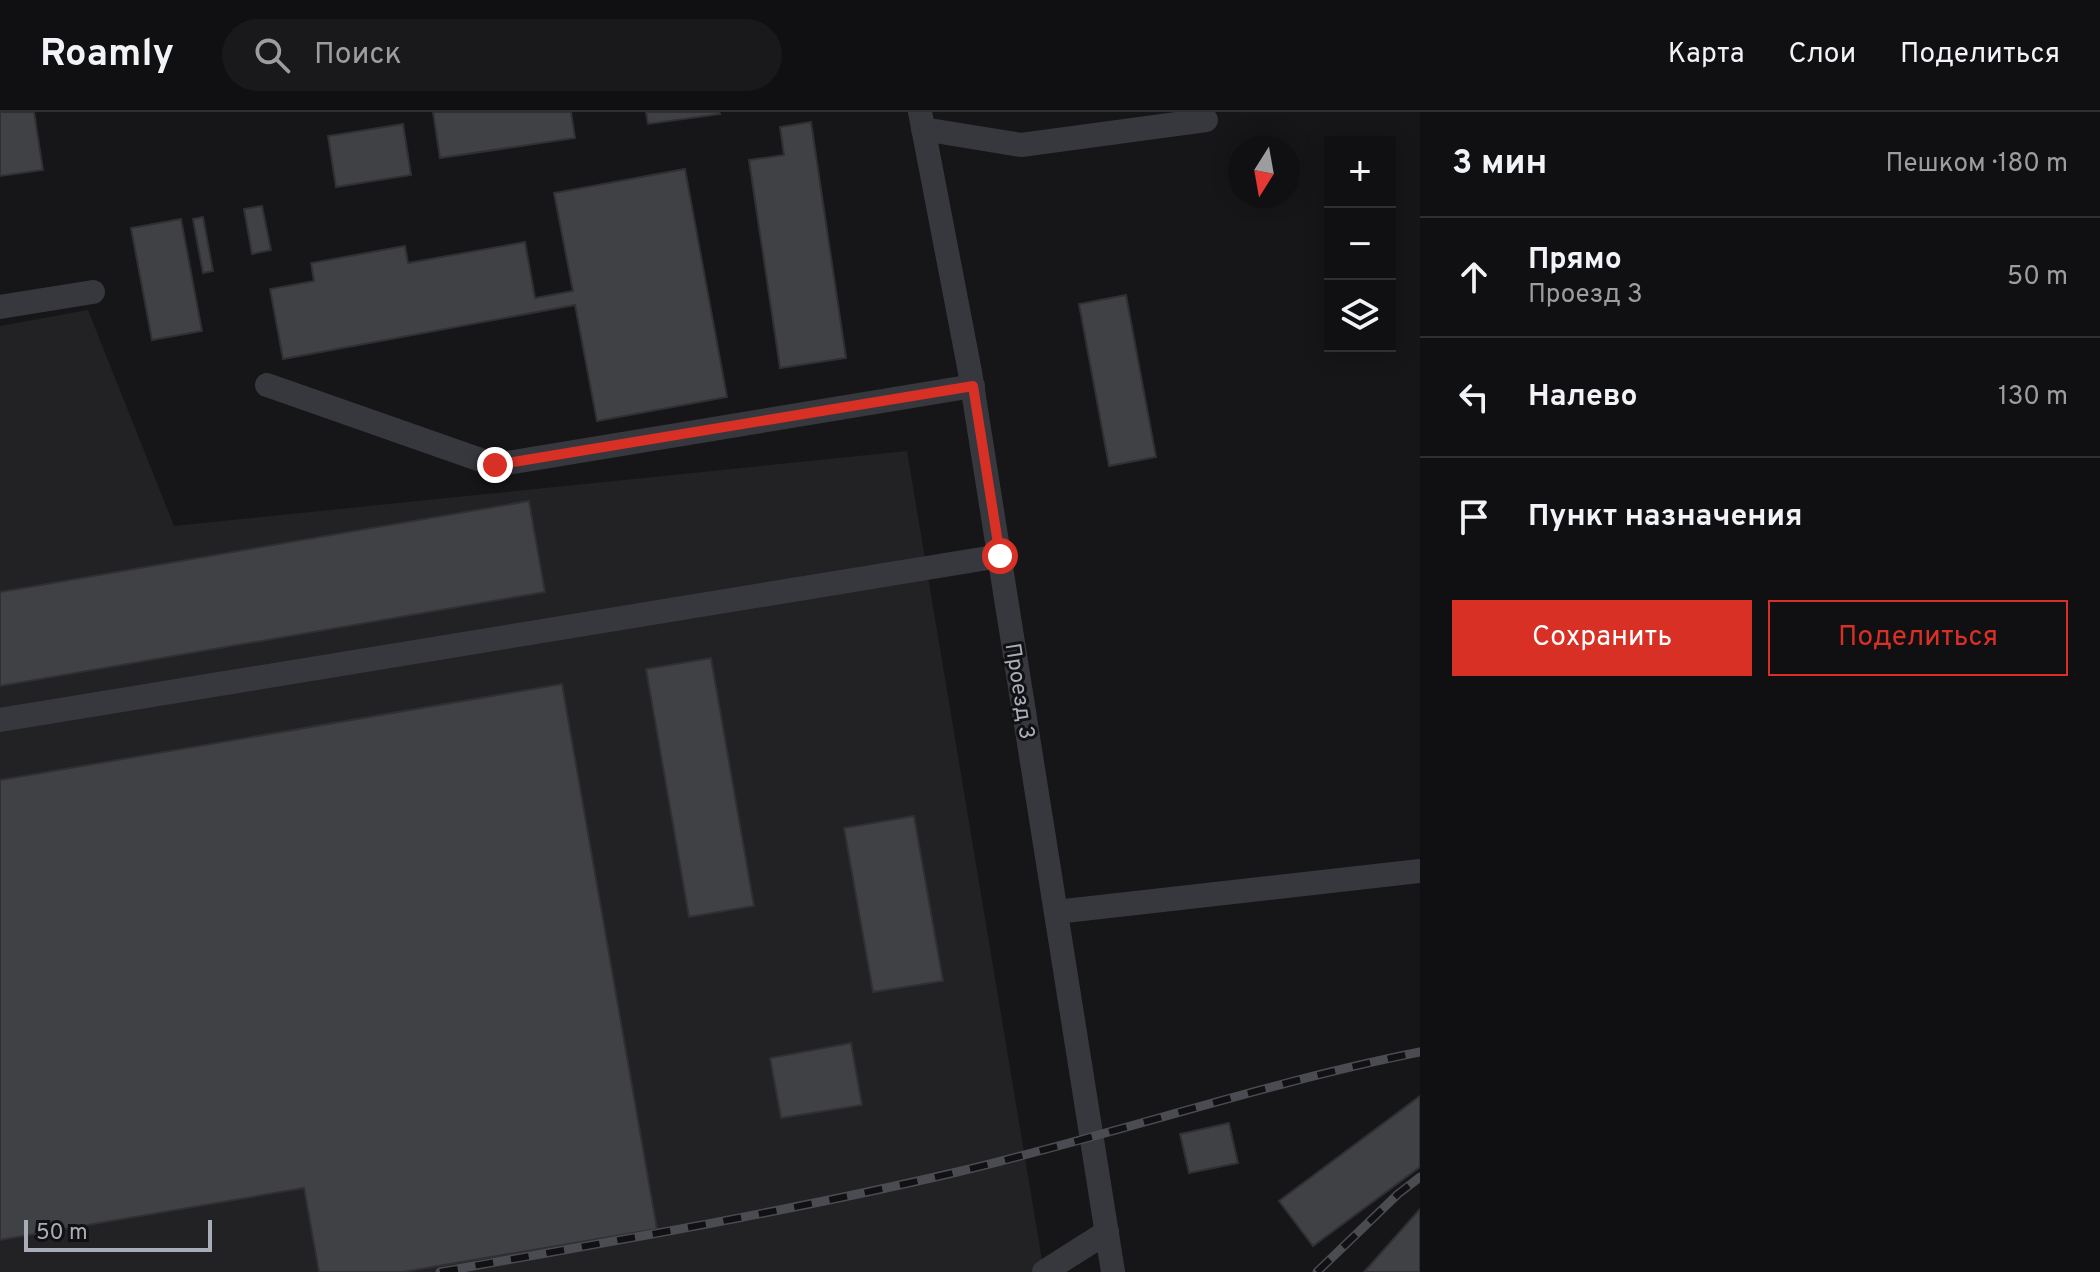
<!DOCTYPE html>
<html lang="ru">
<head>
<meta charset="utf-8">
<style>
	:root { --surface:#101012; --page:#19191b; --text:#f1f3f6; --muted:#9c9d9f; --line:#303032; --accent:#d93025 }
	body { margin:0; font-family:Overpass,sans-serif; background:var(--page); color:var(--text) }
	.controls { position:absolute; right:24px; top:24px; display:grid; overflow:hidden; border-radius:0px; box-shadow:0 4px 20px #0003 }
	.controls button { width:72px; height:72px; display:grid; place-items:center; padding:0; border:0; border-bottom:2px solid var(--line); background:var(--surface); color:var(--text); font:40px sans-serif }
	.compass { position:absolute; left:1228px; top:24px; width:72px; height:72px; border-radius:50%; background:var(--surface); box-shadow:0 4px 20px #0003; rotate:191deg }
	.scale { position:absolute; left:24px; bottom:20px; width:188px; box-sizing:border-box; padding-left:8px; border:4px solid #a8adb8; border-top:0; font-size:22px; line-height:28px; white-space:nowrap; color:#a8adb8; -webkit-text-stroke:6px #111113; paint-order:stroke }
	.stop { position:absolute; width:24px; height:24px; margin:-18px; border:6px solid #d93025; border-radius:50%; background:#fff }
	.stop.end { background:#d93025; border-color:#fff; box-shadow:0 2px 8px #0008 }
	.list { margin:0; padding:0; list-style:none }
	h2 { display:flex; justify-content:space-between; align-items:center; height:104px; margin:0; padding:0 32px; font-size:34px }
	h2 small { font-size:26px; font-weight:400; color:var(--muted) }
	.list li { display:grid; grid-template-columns:52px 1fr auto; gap:24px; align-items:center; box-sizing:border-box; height:120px; padding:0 32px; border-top:2px solid var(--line) }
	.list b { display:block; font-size:30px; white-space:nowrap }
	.list p { margin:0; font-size:26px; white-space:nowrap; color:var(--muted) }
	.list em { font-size:26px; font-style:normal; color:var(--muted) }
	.actions { display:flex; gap:16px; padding:24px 32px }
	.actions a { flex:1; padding:18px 0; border:2px solid var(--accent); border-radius:0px; text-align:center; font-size:28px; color:var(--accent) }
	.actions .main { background:var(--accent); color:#fff }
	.icon { flex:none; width:44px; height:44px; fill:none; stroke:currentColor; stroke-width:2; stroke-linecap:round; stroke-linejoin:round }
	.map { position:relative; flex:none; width:1420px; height:1160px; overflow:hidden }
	header { display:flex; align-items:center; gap:48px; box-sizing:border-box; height:112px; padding:0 40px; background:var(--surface); border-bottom:2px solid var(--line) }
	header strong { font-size:38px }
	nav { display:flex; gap:44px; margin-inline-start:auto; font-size:28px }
	.search { width:560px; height:72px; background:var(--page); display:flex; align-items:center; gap:20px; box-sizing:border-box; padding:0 28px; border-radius:44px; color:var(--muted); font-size:30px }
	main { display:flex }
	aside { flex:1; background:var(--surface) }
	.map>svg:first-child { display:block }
	.built { fill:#222225 }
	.building { fill:#404145; stroke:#303034; stroke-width:2 }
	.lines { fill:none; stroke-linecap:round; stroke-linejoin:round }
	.minor { stroke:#37383d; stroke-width:24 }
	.rail-casing { stroke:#4a4c52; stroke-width:9 }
	.rail { stroke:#111113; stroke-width:6; stroke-dasharray:18; stroke-linecap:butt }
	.route { stroke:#d93025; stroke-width:10 }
	.labels { text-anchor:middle; stroke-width:6; stroke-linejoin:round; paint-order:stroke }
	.street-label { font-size:22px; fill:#a8adb8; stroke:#111113 }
</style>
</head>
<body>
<header>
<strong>Roamly</strong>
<div class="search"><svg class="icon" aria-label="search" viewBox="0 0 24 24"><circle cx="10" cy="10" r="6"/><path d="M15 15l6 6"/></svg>Поиск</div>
<nav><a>Карта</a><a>Слои</a><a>Поделиться</a></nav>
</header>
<main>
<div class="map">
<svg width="1420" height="1160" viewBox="0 0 1420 1160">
	<rect width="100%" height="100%" fill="#161618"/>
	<!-- built -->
	<path class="built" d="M88 198 174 414 907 339 1044 1160H0V214Z"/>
	<!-- building -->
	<g class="building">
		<path d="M0 0H34L43 58 0 64Z"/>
		<path d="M433 0H571L575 26 440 46Z"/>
		<path d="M646 0H719L720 2 648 12Z"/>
		<path d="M811 10 846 246 780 256 749 48 784 43 780 15Z"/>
		<path d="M403 12 411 63 336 75 328 24Z"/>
		<path d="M685 57 727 285 597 309 575 193 283 247 270 177 314 169 311 151 405 134 408 151 525 130 535 186 573 179 554 81Z"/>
		<path d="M262 94 271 138 252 142 244 97Z"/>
		<path d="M203 105 213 159 203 161 193 107Z"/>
		<path d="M181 107 202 219 152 228 131 116Z"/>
		<path d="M1126 183 1156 345 1109 354 1079 192Z"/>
		<path d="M529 389 545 480 0 574V480Z"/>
		<path d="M711 546 754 794 689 805 646 557Z"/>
		<path d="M562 572 657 1117 403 1160H319L304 1076 0 1128V668Z"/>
		<path d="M914 704 943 869 873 880 844 716Z"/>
		<path d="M851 931 862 993 781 1006 770 946Z"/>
		<path d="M1420 984V1055L1313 1134 1279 1089Z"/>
		<path d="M1229 1011 1238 1051 1189 1061 1180 1022Z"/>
		<path d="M1420 1097V1160H1364Z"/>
	</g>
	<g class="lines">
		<!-- minor -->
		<g class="minor">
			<path d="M920 0 970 260 1113 1160"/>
			<path d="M923 17 1021 33 1206 8"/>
			<path d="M0 195 93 180"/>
			<path d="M267 273 495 353 973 274"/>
			<path d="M0 608 1000 444"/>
			<path d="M1056 800 1420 759"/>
			<path d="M1044 1160 1107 1120"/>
		</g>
		<defs>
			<g id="rail">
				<path d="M440 1160C613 1129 786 1100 957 1060 1112 1023 1264 971 1420 940"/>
				<path d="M1317 1160 1398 1082 1420 1065"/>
			</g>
		</defs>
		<!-- rail casing -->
		<use href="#rail" class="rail-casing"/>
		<!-- rail -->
		<use href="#rail" class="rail"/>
	</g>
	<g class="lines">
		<!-- route -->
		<path class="route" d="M495 353 973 274 1000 444"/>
	</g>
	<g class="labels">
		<!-- street labels -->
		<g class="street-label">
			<text transform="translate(1021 579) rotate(81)" y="8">Проезд 3</text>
		</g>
	</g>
</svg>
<div class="controls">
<button>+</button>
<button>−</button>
<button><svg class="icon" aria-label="layers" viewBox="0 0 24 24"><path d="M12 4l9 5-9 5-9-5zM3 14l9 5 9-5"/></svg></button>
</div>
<svg class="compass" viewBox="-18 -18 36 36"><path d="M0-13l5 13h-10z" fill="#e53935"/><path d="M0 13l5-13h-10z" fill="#9c9d9f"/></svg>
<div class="scale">50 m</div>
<div class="stop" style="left:1000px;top:444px"></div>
<div class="stop end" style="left:495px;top:353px"></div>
</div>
<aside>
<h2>3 мин<small>Пешком · 180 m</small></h2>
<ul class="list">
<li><svg class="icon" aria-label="ahead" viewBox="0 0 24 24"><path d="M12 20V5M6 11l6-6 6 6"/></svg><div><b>Прямо</b><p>Проезд 3</p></div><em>50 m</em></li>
<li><svg class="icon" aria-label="left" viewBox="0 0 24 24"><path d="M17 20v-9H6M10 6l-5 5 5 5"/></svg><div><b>Налево</b></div><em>130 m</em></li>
<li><svg class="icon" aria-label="arrive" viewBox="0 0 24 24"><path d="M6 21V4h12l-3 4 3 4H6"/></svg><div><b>Пункт назначения</b></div></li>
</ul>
<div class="actions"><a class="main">Сохранить</a><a>Поделиться</a></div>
</aside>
</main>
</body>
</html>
